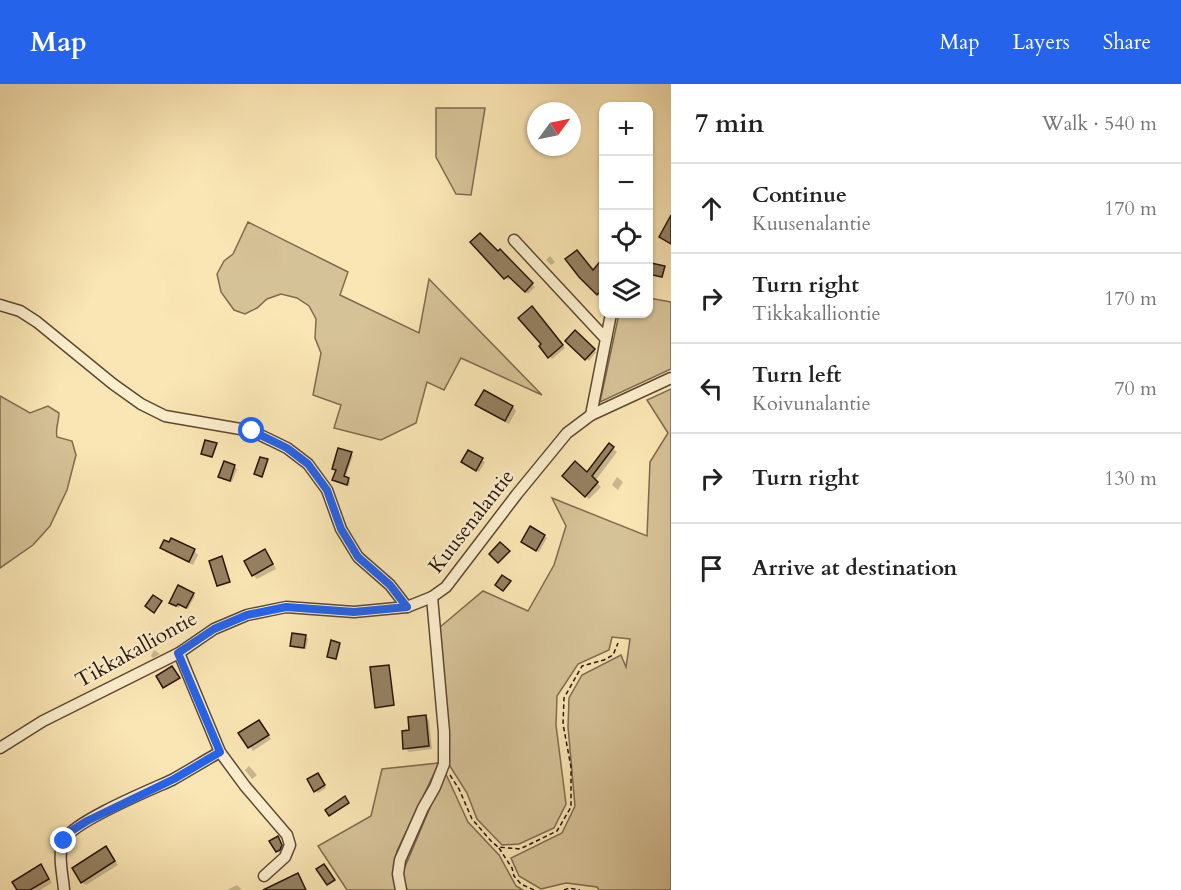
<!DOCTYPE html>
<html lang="en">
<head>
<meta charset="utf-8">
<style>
	:root { --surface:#fff; --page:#f6f6f6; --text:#222; --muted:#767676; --line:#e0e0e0; --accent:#2563eb }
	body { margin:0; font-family:Cardo,serif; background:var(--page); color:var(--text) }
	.controls { position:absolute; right:18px; top:18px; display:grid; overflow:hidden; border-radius:12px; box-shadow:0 2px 4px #0004 }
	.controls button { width:54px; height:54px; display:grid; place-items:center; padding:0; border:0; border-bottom:2px solid var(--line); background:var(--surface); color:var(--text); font:30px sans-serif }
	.compass { position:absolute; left:527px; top:18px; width:54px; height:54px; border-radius:50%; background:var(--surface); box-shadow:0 2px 4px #0004; rotate:57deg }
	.stop { position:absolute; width:18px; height:18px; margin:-14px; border:4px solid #2563eb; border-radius:50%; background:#fff }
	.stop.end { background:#2563eb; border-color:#fff; box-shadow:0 2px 6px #0008 }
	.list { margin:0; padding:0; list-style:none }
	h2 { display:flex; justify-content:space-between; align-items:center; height:78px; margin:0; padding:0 24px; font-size:26px }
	h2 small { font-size:20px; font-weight:400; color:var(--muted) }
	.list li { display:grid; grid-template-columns:39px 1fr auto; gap:18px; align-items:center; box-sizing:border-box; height:90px; padding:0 24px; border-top:2px solid var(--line) }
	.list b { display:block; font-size:22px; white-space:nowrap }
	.list p { margin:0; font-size:20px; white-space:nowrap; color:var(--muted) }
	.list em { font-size:20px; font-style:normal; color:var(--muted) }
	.icon { flex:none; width:33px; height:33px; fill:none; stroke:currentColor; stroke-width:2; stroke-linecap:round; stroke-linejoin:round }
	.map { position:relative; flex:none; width:671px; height:806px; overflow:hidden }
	header { display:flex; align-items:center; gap:36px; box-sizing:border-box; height:84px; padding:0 30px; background:var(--accent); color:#fff }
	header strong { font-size:28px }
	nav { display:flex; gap:33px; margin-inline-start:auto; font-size:21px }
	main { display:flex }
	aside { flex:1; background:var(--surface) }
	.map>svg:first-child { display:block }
	.green { fill:#d6c297; stroke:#7e6b50; stroke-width:1.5 }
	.shadow { fill:#0003 }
	.building { fill:#958162; stroke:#27140a; stroke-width:1.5 }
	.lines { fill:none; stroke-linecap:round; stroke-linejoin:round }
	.minor-casing { stroke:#5c4834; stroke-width:13 }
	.path { stroke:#27140a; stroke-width:1.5; stroke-dasharray:4.5 3; stroke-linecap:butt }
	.minor { stroke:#fcefce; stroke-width:10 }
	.route { stroke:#2563eb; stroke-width:8 }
	.labels { text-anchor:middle; stroke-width:4.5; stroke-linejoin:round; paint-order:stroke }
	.street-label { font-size:21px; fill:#27140a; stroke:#fcefce }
</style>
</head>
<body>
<header>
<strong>Map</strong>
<nav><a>Map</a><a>Layers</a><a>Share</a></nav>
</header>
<main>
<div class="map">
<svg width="671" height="806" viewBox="0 0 671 806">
	<rect width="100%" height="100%" fill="#fae6b4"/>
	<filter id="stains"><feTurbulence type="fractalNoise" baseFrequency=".00333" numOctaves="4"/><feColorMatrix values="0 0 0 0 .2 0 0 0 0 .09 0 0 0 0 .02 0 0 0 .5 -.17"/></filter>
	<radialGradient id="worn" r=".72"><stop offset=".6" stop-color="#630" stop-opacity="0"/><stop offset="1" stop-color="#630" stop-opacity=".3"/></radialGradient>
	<!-- green -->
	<g class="green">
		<path d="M436 24H485L471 111 456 110 436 73Z"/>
		<path d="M248 138 348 188 340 211 419 249 429 195 542 311 461 274 444 306 427 298 416 339 381 356 334 344 341 321 313 311 321 269 315 254 316 235 309 222 297 214 281 210 267 215 257 224 245 230 234 226 221 208 217 190 224 177 233 170Z"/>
		<path d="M649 214 671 218V285L600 318 619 230H648Z"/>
		<path d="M671 305V806H599L597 803 566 799 541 805 519 792 511 774 562 749 575 722 568 643 569 614 582 591 621 571 626 583 630 555 612 553 609 566 578 580 557 612 556 641 566 720 554 744 519 760 502 761 477 735 467 709 448 679 440 543 483 507 528 527 554 481 566 442 552 414 647 452 650 378 668 349 647 316Z"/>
		<path d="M0 312 30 329 48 322 59 329C59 338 55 344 57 353L72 357 76 371 67 406 50 442 33 461 0 484Z"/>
		<path d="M439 679 397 767 393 792 396 806H347L318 762 371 732 382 685Z"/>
		<path d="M445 688 468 738 499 771 516 802 523 806H407L402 790Z"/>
	</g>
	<!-- shadow -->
	<g class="shadow">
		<path d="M472 158 498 170 500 168 535 203 528 210 511 193 508 196Z"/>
		<path d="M550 172 555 178 551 181 546 176Z"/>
		<path d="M596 185 604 192V207L599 211 580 192 593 188Z"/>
		<path d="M534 227 565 264 552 275 541 263 543 261Z"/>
		<path d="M575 248 596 268 589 277 567 257Z"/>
		<path d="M484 308 513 323 516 327 509 340 481 325 477 321Z"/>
		<path d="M609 361 617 368 595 397 601 403 589 415 564 392 587 390Z"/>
		<path d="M468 368 485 378 479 388 465 380Z"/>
		<path d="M351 370 353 372 345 394 350 397 349 402 336 398 334 396 337 387 333 384Z"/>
		<path d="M234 382 237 385 232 398 222 395 220 393Z"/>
		<path d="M617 393 623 398 618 406 612 401Z"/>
		<path d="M544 452 547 454 539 468 525 460Z"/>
		<path d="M170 460 194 467 198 471 193 481 166 468 162 464Z"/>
		<path d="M265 467 269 471 276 485 257 495 253 491Z"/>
		<path d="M193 510 195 512 188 525 180 521 179 524 174 521Z"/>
		<path d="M305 553 308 555 306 565 294 564 292 561Z"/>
		<path d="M154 566 160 570 153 574 151 572Z"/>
		<path d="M425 632 429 636 432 665 409 668 405 664 411 648Z"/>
		<path d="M262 642 271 655 253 667 240 650Z"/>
		<path d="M249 682 257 691 252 695 245 686Z"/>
		<path d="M320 693 326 704 318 709 316 707Z"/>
		<path d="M280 756 284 764 280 769 277 767Z"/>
		<path d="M109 768 118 781 86 801 82 798Z"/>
		<path d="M44 786 52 799 40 806H18Z"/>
		<path d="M237 801 242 806H227Z"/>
	</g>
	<!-- building -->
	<g class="building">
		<path d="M671 131V160L659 153Z"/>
		<path d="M480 149 498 167 500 165 533 199 525 208 508 192 504 195 470 158Z"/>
		<path d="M577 166 593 186 603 174V204L597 211 579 193 565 175Z"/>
		<path d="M651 179 665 182 662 193 648 190Z"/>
		<path d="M532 222 563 261 548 274 539 262 541 260 518 234Z"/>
		<path d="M575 246 595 265 585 276 565 257Z"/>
		<path d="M484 306 513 322 505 337 475 321Z"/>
		<path d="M205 356 217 359 212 373 201 370Z"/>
		<path d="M609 359 614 363 592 392 598 398 585 413 562 392 575 377 587 388Z"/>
		<path d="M338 364 352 368 344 392 349 394 347 401 332 396 336 386 332 385Z"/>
		<path d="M468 366 483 374 476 387 461 378Z"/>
		<path d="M260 373 268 375 262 393 254 390Z"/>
		<path d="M224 377 235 381 230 397 218 393Z"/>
		<path d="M530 442 545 451 536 467 521 458Z"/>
		<path d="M171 454 195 465 189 478 160 464 164 456 169 458Z"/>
		<path d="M500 458 510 467 498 479 489 470Z"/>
		<path d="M265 465 273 480 252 492 244 477Z"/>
		<path d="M222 472 230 498 217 502 209 477Z"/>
		<path d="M502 491 511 497 503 507 495 501Z"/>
		<path d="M178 501 194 509 186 524 178 520 176 522 169 519Z"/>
		<path d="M153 511 162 517 154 529 145 522Z"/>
		<path d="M292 549 306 551 304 564 290 562Z"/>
		<path d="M331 556 340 559 336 575 327 573Z"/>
		<path d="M389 581 394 621 375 624 370 583Z"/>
		<path d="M172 582 180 594 163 604 156 592Z"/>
		<path d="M426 631 429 662 403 665 402 647 409 646 408 633Z"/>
		<path d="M259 636 269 651 248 664 238 649Z"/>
		<path d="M318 689 325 701 314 708 307 695Z"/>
		<path d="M345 712 349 719 329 732 325 726Z"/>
		<path d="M278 752 282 761 280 766 276 768 269 757Z"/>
		<path d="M106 762 115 777 81 799 72 784Z"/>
		<path d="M41 780 49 795 30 806H17L12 798Z"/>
		<path d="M324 780 335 796 327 801 316 785Z"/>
		<path d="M298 789 306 806H263Z"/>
	</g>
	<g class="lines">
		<defs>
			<g id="minor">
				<path d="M514 156 606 255 591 331"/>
				<path d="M0 221 20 227 37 238 113 300 141 320 165 332 252 347 287 364 308 380 327 406 341 445 358 473 390 501 407 523 432 513 446 503 517 410 567 349 591 331 671 294"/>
				<path d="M606 255 611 230"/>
				<path d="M179 569 220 668 245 702 287 751 290 761 285 773 264 792"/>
				<path d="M0 664 43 637 179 569 214 545 247 531 286 523 354 528 407 523"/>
				<path d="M64 806C63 791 57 770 64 756 74 737 150 706 172 696 188 687 204 677 220 668"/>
				<path d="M401 806 398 790 400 776 423 724 435 703 444 680V648L432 513"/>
			</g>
		</defs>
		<!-- minor casing -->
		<use href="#minor" class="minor-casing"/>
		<!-- path -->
		<g class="path">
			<path d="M450 691 459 705 472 735 491 757 498 763 520 765 557 747 571 723V683L563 640 564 614 582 582 604 576 613 571 618 559"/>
			<path d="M499 764 512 784 514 792 521 800 534 806"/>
			<path d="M564 806 569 804 580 806"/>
		</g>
		<!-- minor -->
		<use href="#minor" class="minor"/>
	</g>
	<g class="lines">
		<!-- route -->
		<path class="route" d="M64 757 71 747 87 737 174 695 220 668 178 569 214 545 247 531 286 523 354 528 407 523 390 501 358 473 341 445 327 406 308 380 287 364 252 347"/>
	</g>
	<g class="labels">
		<!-- street labels -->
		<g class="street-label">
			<text transform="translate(471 437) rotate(-52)" y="7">Kuusenalantie</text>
			<text transform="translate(136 565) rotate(-29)" y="7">Tikkakalliontie</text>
		</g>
	</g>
	<rect width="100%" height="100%" filter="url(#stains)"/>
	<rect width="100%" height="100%" fill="url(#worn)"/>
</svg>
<div class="controls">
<button>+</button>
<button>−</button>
<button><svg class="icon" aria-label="locate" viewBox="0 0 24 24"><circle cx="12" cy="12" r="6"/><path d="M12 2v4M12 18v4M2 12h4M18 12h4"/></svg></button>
<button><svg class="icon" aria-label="layers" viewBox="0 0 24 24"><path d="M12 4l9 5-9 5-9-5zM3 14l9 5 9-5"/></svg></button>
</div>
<svg class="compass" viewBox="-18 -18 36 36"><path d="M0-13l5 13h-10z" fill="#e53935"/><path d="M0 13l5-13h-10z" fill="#767676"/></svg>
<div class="stop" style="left:252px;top:347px"></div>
<div class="stop end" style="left:64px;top:757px"></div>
</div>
<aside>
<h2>7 min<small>Walk · 540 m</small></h2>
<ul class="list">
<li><svg class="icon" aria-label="ahead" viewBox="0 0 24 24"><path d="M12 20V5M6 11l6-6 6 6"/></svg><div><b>Continue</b><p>Kuusenalantie</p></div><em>170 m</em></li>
<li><svg class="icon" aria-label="right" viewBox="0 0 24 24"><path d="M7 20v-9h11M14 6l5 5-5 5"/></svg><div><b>Turn right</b><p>Tikkakalliontie</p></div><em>170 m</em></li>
<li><svg class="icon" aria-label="left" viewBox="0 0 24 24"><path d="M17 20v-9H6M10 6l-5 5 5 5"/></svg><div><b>Turn left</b><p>Koivunalantie</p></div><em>70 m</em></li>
<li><svg class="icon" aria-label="right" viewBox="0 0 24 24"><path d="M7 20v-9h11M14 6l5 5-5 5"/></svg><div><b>Turn right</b></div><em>130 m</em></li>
<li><svg class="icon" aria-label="arrive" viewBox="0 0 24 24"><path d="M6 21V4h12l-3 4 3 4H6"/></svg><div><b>Arrive at destination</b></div></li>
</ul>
</aside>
</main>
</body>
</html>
